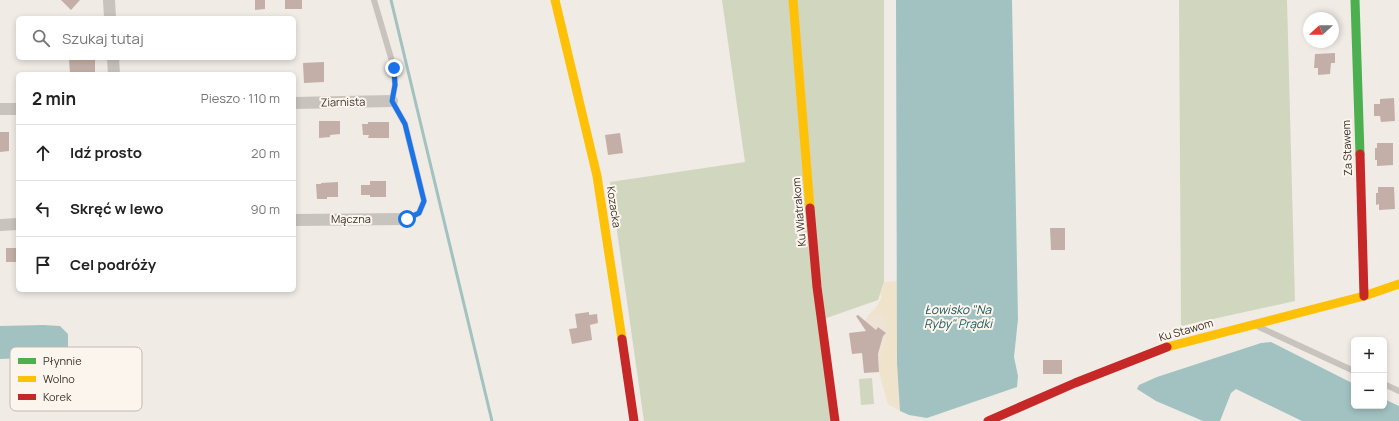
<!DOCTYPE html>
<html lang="pl">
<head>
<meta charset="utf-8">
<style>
	:root { --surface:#fff; --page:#f2f2f2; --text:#222; --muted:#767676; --line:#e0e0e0 }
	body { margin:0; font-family:Manrope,sans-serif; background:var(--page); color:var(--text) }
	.controls { position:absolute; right:12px; bottom:12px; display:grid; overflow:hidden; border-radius:6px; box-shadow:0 2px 6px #0003 }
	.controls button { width:36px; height:36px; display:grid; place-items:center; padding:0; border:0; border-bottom:1px solid var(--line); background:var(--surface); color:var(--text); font:20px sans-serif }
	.compass { position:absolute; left:1303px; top:12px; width:36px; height:36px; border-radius:50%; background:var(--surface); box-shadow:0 2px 6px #0003; rotate:249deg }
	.stop { position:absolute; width:12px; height:12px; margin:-9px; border:3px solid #1a73e8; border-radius:50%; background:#fff }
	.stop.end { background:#1a73e8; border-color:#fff; box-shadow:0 1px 4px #0008 }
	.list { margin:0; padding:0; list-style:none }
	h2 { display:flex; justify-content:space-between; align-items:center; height:52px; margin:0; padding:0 16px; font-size:17px }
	h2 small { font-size:13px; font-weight:400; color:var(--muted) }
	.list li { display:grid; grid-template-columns:26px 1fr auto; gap:12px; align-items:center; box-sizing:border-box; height:56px; padding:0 16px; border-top:1px solid var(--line) }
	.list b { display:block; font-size:15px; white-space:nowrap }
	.list em { font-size:13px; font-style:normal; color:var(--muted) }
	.icon { flex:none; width:22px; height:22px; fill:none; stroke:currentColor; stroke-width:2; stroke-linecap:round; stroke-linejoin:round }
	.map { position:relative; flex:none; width:1399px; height:421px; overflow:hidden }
	.search { position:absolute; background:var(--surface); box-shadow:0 2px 6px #0003; left:16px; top:16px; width:280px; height:44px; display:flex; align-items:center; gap:10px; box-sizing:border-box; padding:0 14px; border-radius:6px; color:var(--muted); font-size:15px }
	.panel { position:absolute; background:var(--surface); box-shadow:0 2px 6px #0003; left:16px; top:72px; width:280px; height:220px; border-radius:6px }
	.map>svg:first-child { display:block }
	.green { fill:#d1d6bf }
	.sand { fill:#efe3cc }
	.plaza { fill:#eee3d5 }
	.water { fill:#a1c2c1 }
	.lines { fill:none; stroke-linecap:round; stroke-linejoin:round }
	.stream { stroke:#a1c2c1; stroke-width:3 }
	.building { fill:#c3afa7 }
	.lane { stroke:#c9c3be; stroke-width:6 }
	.street { stroke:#c9c3be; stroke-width:12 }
	.fast { stroke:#4caf50; stroke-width:9 }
	.slow { stroke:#ffc107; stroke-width:9 }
	.jam { stroke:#c62828; stroke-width:9 }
	.route { stroke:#1a73e8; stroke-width:5 }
	.labels { text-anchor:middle; stroke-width:4; stroke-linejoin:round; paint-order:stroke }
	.street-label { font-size:11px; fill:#3b302b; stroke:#fbf5ee }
	.water-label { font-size:12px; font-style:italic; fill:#1f5a5e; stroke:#fbf5ee }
	.key { fill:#fbf5ee; stroke:#c1bab4; stroke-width:1 }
	.key-label { font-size:11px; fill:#3b302b }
</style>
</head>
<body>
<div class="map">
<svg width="1399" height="421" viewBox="0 0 1399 421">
	<rect width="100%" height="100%" fill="#f0ebe5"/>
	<!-- green -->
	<g class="green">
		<path d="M722 0H884V282L878 300 818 321 832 421H644L610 182 745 162Z"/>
		<path d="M1179 0H1287L1295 301 1181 326Z"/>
		<path d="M872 378 874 404 861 405 859 379Z"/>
	</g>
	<!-- sand -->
	<path class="sand" d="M897 281V363L900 411 888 404 879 372V365L881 364V356L885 341H887L885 316 867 317 871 312 875 309 882 297 880 294 884 282Z"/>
	<!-- plaza -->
	<path class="plaza" d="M885 315 888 337 887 338V341H885L881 356V364L879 365 878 354 883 336 886 333 879 327 876 330 865 322 867 317Z"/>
	<!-- water -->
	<g class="water">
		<path d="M896 0H1012L1018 319 1014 357 1018 376 1017 387 927 418 909 415 900 411 897 363Z"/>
		<path d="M43 325 60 326 68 334V349L55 357 0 359V326Z"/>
		<path d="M1271 342 1354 384V406H1384V399L1399 406V421H1302L1236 389 1231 393 1220 421H1203L1156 401 1137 389 1139 385 1157 377 1261 343Z"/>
	</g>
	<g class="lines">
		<!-- stream -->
		<path class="stream" d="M391 0 492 421"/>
	</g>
	<!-- building -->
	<g class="building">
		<path d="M61 0H80L71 10Z"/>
		<path d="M255 0H265V9L255 10Z"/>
		<rect x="285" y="0" width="17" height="9"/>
		<path d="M1335 53V63H1331L1330 74 1318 75V68H1314L1315 54Z"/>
		<path d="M69 58 95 59V74H70Z"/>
		<path d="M324 62V82L304 83 303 63Z"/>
		<path d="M1394 98 1395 121 1381 122 1380 116H1374V104H1380V99Z"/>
		<path d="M319 121H340V134L330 135V137L319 138Z"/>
		<path d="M368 122H389V138H368L369 135H363L362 124H368Z"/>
		<path d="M0 132H9V151L0 152Z"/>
		<path d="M620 133 623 153 608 155 605 135Z"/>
		<path d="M1377 143H1393V165L1377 166V160H1375V148H1377Z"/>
		<path d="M370 181H386V197H370V195H361V185H370Z"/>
		<path d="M338 182V197H327V199H317L316 184H321V183Z"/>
		<path d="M1378 187H1394L1395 209 1379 210V204L1376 205V193H1378Z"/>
		<path d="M1050 228H1065V250H1051Z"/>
		<path d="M6 248H16V250H18V262H6Z"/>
		<path d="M589 312V315L597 314 598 323 590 325 592 340 572 344 569 329 577 328 575 314Z"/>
		<path d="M858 315 876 330 878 327 886 333 883 336 878 354 879 372 864 373 862 353 852 354 849 333 866 331 856 316Z"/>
		<rect x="1043" y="360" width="19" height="14"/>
	</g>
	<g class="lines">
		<!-- lane -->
		<g class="lane">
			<path d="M374 0 394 68 395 85 392 101 405 124 424 201 419 213 407 219"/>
			<path d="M1259 327 1354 371"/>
			<path d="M1384 384 1399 391"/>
		</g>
		<!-- street -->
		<g class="street">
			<path d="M109 0 110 18"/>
			<path d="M113 58 114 74"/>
			<path d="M294 103 392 101"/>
			<path d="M0 109H18"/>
			<path d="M294 220 407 219"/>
			<path d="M0 225 18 224"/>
		</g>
		<!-- fast -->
		<path class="fast" d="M1355 0 1360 154"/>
		<!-- slow -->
		<g class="slow">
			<path d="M555 0 597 176 622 339"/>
			<path d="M793 0 810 208"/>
			<path d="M1167 347 1364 296 1399 284"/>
		</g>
		<!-- jam -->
		<g class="jam">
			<path d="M1360 154 1364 296"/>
			<path d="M810 208 817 287 835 421"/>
			<path d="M622 339 634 421"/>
			<path d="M988 421 1075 383 1167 347"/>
		</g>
	</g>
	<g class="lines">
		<!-- route -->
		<path class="route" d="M394 68 395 85 392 101 405 124 424 201 419 213 407 219"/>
	</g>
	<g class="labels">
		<!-- street labels -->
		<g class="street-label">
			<text transform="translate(343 102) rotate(-1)" y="4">Ziarnista</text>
			<text transform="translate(1347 148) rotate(-92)" y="4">Za Stawem</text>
			<text transform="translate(614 207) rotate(81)" y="4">Kozacka</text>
			<text transform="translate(799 212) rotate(-95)" y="4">Ku Wiatrakom</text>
			<text x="351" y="223">Mączna</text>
			<text transform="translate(1186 330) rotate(-16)" y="4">Ku Stawom</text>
		</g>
		<!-- water labels -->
		<g class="water-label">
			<text x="958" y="314">Łowisko "Na<tspan x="958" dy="14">Ryby" Prądki</tspan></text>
		</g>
	</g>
	<!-- legend -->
	<rect x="10" y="347" width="132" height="64" rx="6" class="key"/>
	<rect x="18" y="358" width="18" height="6" fill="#4caf50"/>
	<rect x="18" y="376" width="18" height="6" fill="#ffc107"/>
	<rect x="18" y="394" width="18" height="6" fill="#c62828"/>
	<g class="key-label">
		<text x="43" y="365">Płynnie</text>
		<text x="43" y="383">Wolno</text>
		<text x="43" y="401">Korek</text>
	</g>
</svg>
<div class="controls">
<button>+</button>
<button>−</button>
</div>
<svg class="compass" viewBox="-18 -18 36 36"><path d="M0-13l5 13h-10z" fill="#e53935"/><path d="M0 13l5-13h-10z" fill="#767676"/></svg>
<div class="stop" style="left:407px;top:219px"></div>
<div class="stop end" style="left:394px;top:68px"></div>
<div class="search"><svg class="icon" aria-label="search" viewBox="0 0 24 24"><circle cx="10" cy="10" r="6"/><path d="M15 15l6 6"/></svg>Szukaj tutaj</div>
<section class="panel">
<h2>2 min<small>Pieszo · 110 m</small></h2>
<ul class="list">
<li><svg class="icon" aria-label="ahead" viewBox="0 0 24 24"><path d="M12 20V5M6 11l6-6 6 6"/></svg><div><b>Idź prosto</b></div><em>20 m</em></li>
<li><svg class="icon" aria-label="left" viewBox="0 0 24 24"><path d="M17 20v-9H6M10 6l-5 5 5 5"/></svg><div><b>Skręć w lewo</b></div><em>90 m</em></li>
<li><svg class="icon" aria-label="arrive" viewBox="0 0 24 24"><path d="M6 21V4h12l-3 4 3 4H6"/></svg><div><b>Cel podróży</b></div></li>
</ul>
</section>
</div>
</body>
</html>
